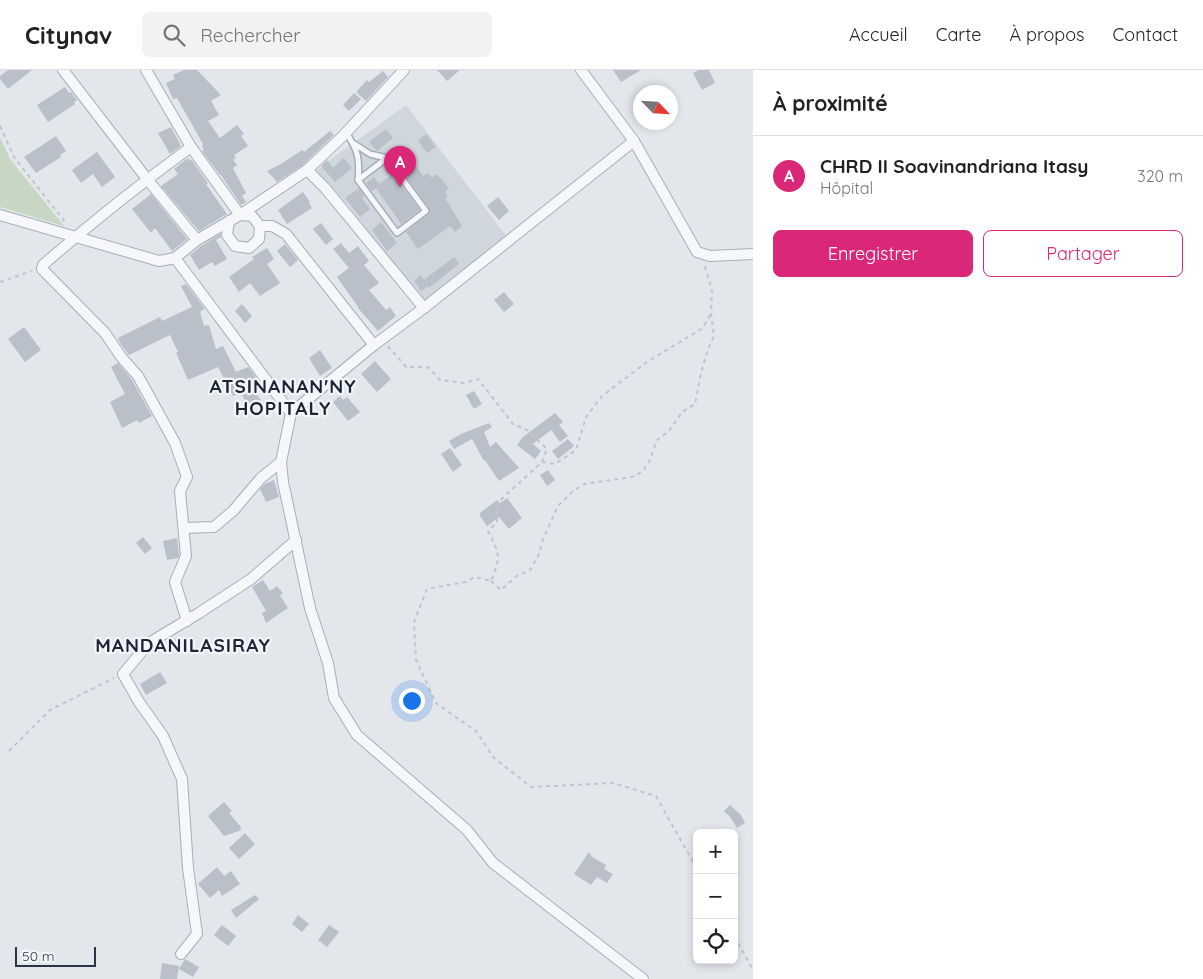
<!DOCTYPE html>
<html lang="fr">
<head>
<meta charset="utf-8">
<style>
	:root { --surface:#fff; --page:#f2f2f2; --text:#222; --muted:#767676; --line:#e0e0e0; --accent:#db2777 }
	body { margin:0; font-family:Quicksand,sans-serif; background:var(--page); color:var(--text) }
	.controls { position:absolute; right:15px; bottom:15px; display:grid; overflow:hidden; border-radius:8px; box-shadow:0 2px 8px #0003 }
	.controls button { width:45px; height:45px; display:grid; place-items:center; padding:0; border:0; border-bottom:1px solid var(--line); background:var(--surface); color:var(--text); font:25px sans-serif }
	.compass { position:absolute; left:633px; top:15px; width:45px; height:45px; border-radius:50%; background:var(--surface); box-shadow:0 2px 8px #0003; rotate:115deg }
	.scale { position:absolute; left:15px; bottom:12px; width:81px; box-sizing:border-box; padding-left:5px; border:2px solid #293446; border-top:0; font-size:14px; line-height:18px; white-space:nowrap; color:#293446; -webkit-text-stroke:4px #f3f5f9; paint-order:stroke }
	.you { position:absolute; left:411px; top:630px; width:18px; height:18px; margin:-12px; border:4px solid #fff; border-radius:50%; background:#1a73e8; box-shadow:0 0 0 8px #1a73e833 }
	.badge { display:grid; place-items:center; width:32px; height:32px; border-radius:50%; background:var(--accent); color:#fff; font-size:16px; font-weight:700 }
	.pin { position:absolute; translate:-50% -41px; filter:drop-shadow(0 1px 2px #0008) }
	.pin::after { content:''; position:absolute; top:26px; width:18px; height:15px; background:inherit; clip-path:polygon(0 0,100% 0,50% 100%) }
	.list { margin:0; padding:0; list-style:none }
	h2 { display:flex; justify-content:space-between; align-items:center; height:65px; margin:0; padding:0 20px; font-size:21px }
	h2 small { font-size:16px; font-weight:400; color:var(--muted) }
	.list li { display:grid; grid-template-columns:32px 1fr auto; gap:15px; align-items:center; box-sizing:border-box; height:80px; padding:0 20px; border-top:1px solid var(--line) }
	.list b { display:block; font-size:19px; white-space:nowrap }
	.list p { margin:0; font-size:16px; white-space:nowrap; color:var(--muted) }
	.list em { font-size:16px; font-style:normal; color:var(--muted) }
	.actions { display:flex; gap:10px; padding:15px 20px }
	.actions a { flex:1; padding:11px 0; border:1px solid var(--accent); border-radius:8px; text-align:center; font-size:18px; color:var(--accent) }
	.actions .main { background:var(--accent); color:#fff }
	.icon { flex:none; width:28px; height:28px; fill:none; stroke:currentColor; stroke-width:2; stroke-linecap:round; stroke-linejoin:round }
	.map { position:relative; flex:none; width:753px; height:909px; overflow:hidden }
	header { display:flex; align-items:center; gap:30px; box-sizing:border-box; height:70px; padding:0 25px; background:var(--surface); border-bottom:1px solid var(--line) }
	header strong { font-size:24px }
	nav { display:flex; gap:28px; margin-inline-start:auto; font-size:18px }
	.search { width:350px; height:45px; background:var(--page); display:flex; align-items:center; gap:12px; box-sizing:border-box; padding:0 18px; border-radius:8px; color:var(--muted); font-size:19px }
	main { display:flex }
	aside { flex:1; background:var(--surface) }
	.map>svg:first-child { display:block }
	.built { fill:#d0d6de }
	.green { fill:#c8d7c3 }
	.building { fill:#b9c0ca }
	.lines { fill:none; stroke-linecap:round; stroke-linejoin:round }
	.service-casing { stroke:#a7aeb7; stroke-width:8 }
	.minor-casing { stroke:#a7aeb7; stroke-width:12 }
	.path { stroke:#c1c4cb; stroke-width:2; stroke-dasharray:4 4; stroke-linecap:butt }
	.service { stroke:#f6f7fa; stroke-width:5 }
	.minor { stroke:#f6f7fa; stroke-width:10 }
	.labels { text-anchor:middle; stroke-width:4.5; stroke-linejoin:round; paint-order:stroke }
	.district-label { font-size:19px; font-weight:bold; letter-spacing:1px; fill:#1b2537; stroke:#f3f5f9 }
</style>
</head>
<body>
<header>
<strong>Citynav</strong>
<div class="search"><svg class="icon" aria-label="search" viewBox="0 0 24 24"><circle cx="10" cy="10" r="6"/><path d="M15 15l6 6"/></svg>Rechercher</div>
<nav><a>Accueil</a><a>Carte</a><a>À propos</a><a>Contact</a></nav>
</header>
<main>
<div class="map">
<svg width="753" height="909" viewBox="0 0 753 909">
	<rect width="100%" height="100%" fill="#e3e7ec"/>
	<!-- built -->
	<path class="built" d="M406 35 507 167 425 234 348 135 316 100Z"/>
	<!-- green -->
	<path class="green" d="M0 67 10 89 64 156 0 137Z"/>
	<!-- building -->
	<g class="building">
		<path d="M8 0H32L8 19 0 9V6Z"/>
		<path d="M184 0H197L221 25 211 31 219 45 208 51 220 68 237 55 244 64 241 66 248 76 234 85 236 88 233 90 237 95 233 98 246 123 242 126 246 132 241 135 221 105H220L202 81 204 80 202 76 203 74 177 28 173 29 166 13 175 9 173 5Z"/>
		<path d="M437 0H460L447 11Z"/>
		<path d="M613 0H641L621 12Z"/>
		<path d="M699 0H709L715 13 702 20 693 3Z"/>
		<path d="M383 1 388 7 366 31 356 22 367 10 369 12Z"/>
		<path d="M65 17 69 23 71 22 77 30 74 32 75 34 48 52 37 35Z"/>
		<path d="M354 23 361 29 349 41 343 35Z"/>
		<path d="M171 57 181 76 170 84 158 63Z"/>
		<path d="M386 59 393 68 377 81 369 72Z"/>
		<path d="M330 61 334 65 303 95 277 112 267 101 281 94 302 80 304 82Z"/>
		<path d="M426 64 436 77 427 83 418 71Z"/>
		<path d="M56 66 66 81 60 85 61 87 36 103 24 87Z"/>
		<path d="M405 80 423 106 428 103 432 108 437 104 449 118 445 122 448 126 445 128 462 156 455 162 450 156 418 179 406 162 429 144 430 140 393 89Z"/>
		<path d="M97 82 115 107 102 117 93 104 81 113 72 100Z"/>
		<path d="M188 88 190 91 191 89 208 113 206 114 227 144 199 161 161 116 178 104 174 99Z"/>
		<path d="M344 88 352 98 335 112 321 96 327 90 333 98Z"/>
		<path d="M393 104 420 140 401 154 376 118 372 121 366 113 374 107 379 114Z"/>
		<path d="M359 118 364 126 362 128 370 139 360 147 345 128Z"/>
		<path d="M303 122 310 132 309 133 312 138 287 154 278 140Z"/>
		<path d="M151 124 187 169 172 181 155 158 151 163 132 139Z"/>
		<path d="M498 127 509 141 499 150 487 136Z"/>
		<path d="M381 152 397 173 387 181 372 160Z"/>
		<path d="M321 153 333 169 326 175 313 159Z"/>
		<path d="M220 164 221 167 216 170 227 189 215 196 212 192 199 200 190 185 201 176Z"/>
		<path d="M341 173 349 183 358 176 369 191 364 195 379 213 369 220 386 240 390 237 396 246 378 261 357 237H358L337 207 349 198 333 179Z"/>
		<path d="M285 174 298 190 290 197 277 181Z"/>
		<path d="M267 178 274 189 267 194 280 213 260 226 250 213 239 222 229 207 254 189 252 187Z"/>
		<path d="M454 187 459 194 429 218 428 216 421 221 414 211 421 205 424 210Z"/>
		<path d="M186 214 204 238V239L200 242 204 256 209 255 216 279 223 276 236 302 248 297 262 315 253 320 261 330 251 338 240 323 233 326 218 297 188 310 176 283 178 282 170 265 129 285 120 273 118 268 160 247 162 251 192 237 181 216Z"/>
		<path d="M504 222 514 234 504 242 494 230Z"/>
		<path d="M242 234 252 246 245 253 235 241Z"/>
		<path d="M24 257 41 280 25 292 8 269Z"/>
		<path d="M320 280 332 298 320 306 309 288Z"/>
		<path d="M375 291 391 309 377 322 361 304Z"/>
		<path d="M118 293 132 310 152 346 139 353 137 350 122 358 110 332 125 324 111 297Z"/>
		<path d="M474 321 482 334 474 339 466 325Z"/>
		<path d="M340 326 343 330 347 327 360 342 348 351 333 332Z"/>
		<path d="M555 343 563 352 559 355 568 366 560 372 551 360 533 374 541 381 535 389 517 375 523 367Z"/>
		<path d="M489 353 492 357 484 362 490 377 496 372 519 398 499 411 485 390 484 391 472 369 454 379 449 371 461 364Z"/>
		<path d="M568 369 574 376 558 389 552 381Z"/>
		<path d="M450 378 462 395 453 402 441 384Z"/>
		<path d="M548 400 555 410 547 416 540 405Z"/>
		<path d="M274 410 279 427 266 432 260 419 265 414Z"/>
		<path d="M507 428 522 448 509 459 499 447 487 456 480 446V443L497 430 500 433Z"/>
		<path d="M143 467 152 478 145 484 136 473Z"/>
		<path d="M177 468 179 485 178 488 167 490 163 471Z"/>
		<path d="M263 510 270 521 277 516 283 523 280 525 288 538 266 553 262 543 266 541 252 517Z"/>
		<path d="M180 567 185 581 177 584 171 571Z"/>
		<path d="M160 602 167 613 146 625 140 614Z"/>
		<path d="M224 732 232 741 229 743 241 757 240 758 242 760 224 766 208 746Z"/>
		<path d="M730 735 741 745 745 753 737 758 731 748 724 741Z"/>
		<path d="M245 763 255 774 239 789 229 778Z"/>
		<path d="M589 782 592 787 606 795 604 799 613 804 607 813 597 807 591 815 574 804Z"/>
		<path d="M217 797 224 806 231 801 240 814 222 826 219 820 210 828 198 814Z"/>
		<path d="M255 825 259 829 236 848 231 840Z"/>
		<path d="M298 845 309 854 302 862 292 854Z"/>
		<path d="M222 855 236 866 228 876 214 865Z"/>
		<path d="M329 855 339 862 327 877 318 870Z"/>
		<path d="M185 889 199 897 193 907 179 899Z"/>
		<path d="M162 893 179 896 177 909H160Z"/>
	</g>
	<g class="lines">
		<defs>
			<g id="service">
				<path d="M346 63C358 79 360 90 358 110L397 163 426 141 387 88 370 84 353 73"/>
				<path d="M358 110 387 88"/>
			</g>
			<g id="minor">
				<path d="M63 0 147 109 197 170"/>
				<path d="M146 0 191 77 240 145 252 146 260 156 259 169 249 178 235 176 227 165 229 151"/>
				<path d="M581 0 634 71 697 182 710 186 753 184"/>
				<path d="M634 71 424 238 374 275 291 343 281 392 283 412 310 538 328 593 334 628 357 665 467 760 493 793 643 909"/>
				<path d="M307 100 325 118 424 238"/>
				<path d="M0 145 159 191 175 188 197 170 240 145 307 100 343 66 404 0"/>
				<path d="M260 156H272L286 164 374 275"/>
				<path d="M175 188 291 343"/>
				<path d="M184 458 214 457 233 441 261 408 281 392"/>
				<path d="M187 551 175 512 186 486 180 421 187 407 175 373 138 306 122 288 105 263 42 199 43 195C91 153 140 114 191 77"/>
				<path d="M181 884 197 864 188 798 182 709 163 666 139 632 123 604 149 573 199 543 251 509 296 470"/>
			</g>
		</defs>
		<!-- service casing -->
		<use href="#service" class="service-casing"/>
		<!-- minor casing -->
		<use href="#minor" class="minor-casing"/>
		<!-- path -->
		<g class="path">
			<path d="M0 56 14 87 65 152"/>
			<path d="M0 212 32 201"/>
			<path d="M388 276 406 297H428L440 310 464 313 478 309 513 354 527 360 547 379 542 392"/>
			<path d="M491 511 501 520 517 506 530 500 539 484 543 469 558 436 572 422 584 414 632 407 642 402 650 390 657 370 669 361 682 342 695 334 701 303 708 279 714 266 711 243 712 221 705 196"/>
			<path d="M9 681 50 640 114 608"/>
			<path d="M697 799 656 726 613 713 531 717 493 687 477 662 436 633 416 590 414 552 427 519 465 512 475 507 491 511C501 487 500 484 488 461L497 452V433L542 392 555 394 576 380 586 347 602 326 647 292 703 258 711 243"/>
			<path d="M734 866 753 900"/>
		</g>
		<!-- service -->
		<use href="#service" class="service"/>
		<!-- minor -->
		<use href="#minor" class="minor"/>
	</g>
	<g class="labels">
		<!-- district labels -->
		<g class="district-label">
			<text x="283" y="323">ATSINANAN'NY<tspan x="283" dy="22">HOPITALY</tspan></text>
			<text x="183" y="582">MANDANILASIRAY</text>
		</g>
	</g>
</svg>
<div class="controls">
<button>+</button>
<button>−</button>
<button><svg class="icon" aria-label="locate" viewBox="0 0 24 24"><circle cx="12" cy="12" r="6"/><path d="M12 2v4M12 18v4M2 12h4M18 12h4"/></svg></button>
</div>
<svg class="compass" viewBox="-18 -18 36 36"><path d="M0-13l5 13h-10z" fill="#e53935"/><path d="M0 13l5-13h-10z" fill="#767676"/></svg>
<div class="scale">50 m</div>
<div class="you"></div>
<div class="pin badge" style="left:400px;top:117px">A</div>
</div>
<aside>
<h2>À proximité<small></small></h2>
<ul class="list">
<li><span class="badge">A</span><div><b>CHRD II Soavinandriana Itasy</b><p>Hôpital</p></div><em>320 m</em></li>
</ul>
<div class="actions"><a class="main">Enregistrer</a><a>Partager</a></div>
</aside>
</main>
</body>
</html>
